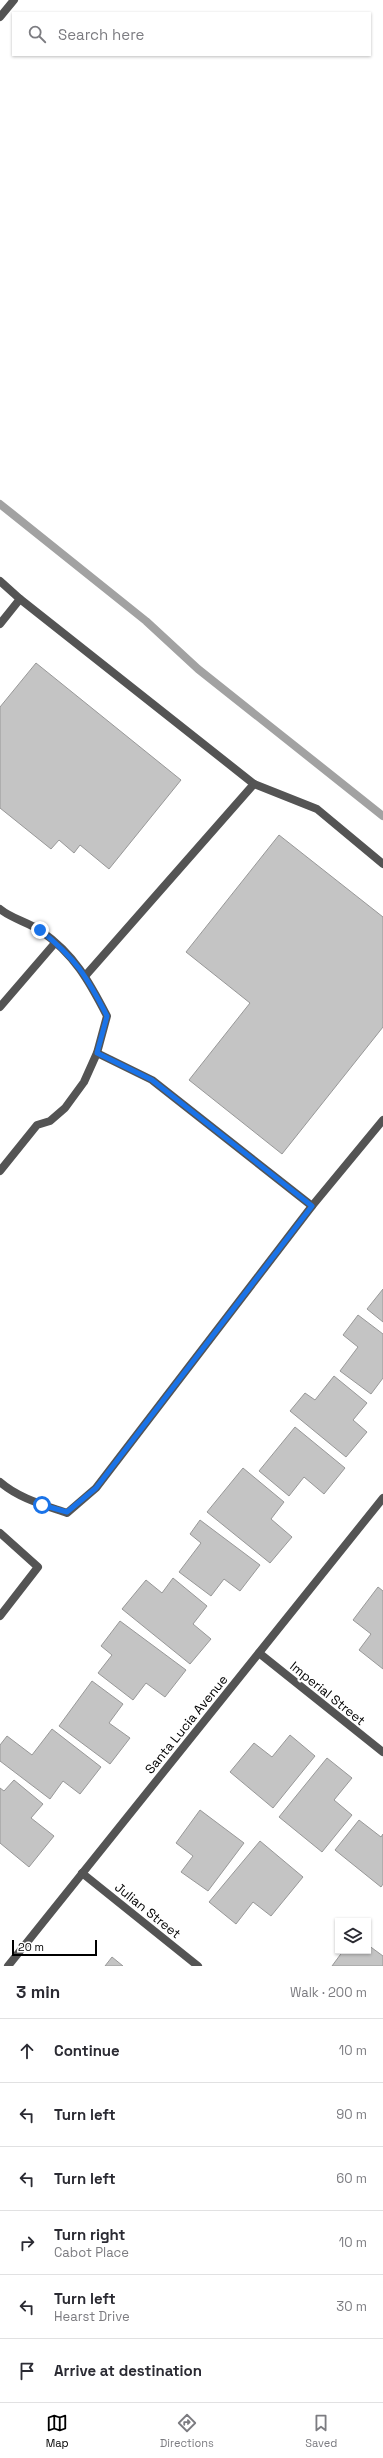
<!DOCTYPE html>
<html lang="en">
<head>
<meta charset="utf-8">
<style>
	:root { --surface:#fff; --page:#f2f2f3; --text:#2b2b33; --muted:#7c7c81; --line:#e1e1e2; --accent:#000 }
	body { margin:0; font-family:"Space Grotesk",sans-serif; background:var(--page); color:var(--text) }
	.controls { position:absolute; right:12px; bottom:12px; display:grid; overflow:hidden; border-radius:0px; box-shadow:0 1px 3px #0004 }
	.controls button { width:36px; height:36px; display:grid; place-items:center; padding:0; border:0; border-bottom:1px solid var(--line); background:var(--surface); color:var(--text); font:20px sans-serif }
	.scale { position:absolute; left:12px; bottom:10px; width:85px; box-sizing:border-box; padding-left:4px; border:2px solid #000; border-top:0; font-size:11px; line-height:14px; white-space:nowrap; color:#000; -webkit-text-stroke:3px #fff; paint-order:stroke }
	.stop { position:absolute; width:12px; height:12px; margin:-9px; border:3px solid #1a73e8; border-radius:50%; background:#fff }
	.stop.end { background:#1a73e8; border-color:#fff; box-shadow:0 1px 4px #0008 }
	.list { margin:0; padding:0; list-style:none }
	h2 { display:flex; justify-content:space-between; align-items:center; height:52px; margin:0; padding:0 16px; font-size:17px }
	h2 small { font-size:13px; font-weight:400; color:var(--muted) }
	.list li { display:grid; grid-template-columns:26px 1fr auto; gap:12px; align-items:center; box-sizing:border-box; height:64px; padding:0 16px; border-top:1px solid var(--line) }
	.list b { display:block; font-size:15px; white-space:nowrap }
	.list p { margin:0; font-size:13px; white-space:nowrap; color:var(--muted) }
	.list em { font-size:13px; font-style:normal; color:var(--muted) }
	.icon { flex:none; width:22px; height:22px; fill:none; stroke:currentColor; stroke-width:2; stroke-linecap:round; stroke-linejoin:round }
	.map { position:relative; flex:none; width:383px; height:1966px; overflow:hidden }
	.search { position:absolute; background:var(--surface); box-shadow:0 1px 3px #0004; left:12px; right:12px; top:12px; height:44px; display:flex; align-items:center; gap:10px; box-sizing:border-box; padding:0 14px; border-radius:0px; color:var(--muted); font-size:15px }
	.sheet { height:436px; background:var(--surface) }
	nav { display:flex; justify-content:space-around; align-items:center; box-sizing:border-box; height:56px; border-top:1px solid var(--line); background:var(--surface); font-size:11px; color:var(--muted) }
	nav a { display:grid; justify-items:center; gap:2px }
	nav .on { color:var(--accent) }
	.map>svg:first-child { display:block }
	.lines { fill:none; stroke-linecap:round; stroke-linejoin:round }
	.stream { stroke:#a2a2a2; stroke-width:8 }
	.building { fill:#c4c4c4; stroke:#989898 }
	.lane { stroke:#545454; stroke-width:8 }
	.street { stroke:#545454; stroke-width:8 }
	.route { stroke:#1a73e8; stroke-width:5 }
	.labels { text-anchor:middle; stroke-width:4; stroke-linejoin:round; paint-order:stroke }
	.street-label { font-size:13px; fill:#000; stroke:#fff }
</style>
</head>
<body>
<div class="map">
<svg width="383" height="1966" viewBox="0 0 383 1966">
	<rect width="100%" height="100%" fill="#fff"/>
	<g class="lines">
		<!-- stream -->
		<path class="stream" d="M0 504 146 621 198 669 383 816"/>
	</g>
	<!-- building -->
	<g class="building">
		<path d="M36 663 181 780 109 869 80 845 74 853 59 840 51 849 0 808V707Z"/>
		<path d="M279 835 383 917V1027L282 1154 189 1080 250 1003 186 952Z"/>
		<path d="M383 1289V1322L367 1309Z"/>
		<path d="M358 1315 383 1334V1378L371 1394 340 1371 358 1347 343 1335Z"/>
		<path d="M334 1376 367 1403 353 1420 367 1432 346 1457 290 1411 305 1393 315 1400Z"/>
		<path d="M295 1427 345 1468 324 1494 304 1477 289 1496 259 1471Z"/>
		<path d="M243 1468 284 1502 271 1519 292 1537 270 1563 207 1512Z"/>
		<path d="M200 1520 260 1565 240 1591 224 1579 211 1596 179 1572 201 1543 190 1534Z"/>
		<path d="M173 1578 207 1606 193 1624 211 1639 190 1664 122 1609 146 1580 162 1593Z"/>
		<path d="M378 1587 383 1591V1669L359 1650 371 1634 353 1620Z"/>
		<path d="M120 1621 186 1670 165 1697 146 1683 133 1700 98 1673 112 1655 101 1646Z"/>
		<path d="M92 1681 123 1704 109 1723 130 1738 110 1764 59 1726Z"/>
		<path d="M52 1729 101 1767 80 1794 63 1781 50 1799 0 1761V1745L7 1736 32 1755Z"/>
		<path d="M290 1735 315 1756 273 1808 230 1772 254 1743 272 1757Z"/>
		<path d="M327 1758 352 1778 334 1800 352 1815 322 1852 279 1817Z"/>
		<path d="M14 1780 43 1804 31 1818 54 1836 29 1867 0 1843V1788L4 1791Z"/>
		<path d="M200 1810 244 1843 208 1891 181 1872 193 1856 176 1843Z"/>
		<path d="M359 1820 381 1837 383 1834V1884L381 1887 335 1850Z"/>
		<path d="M260 1841 303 1877 271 1916 253 1902 236 1924 209 1902Z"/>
		<path d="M368 1945 383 1956V1966H332L343 1951H368Z"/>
		<path d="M112 1957 123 1966H105Z"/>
	</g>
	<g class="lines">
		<!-- lane -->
		<g class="lane">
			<path d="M0 581 20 599 0 624"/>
			<path d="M20 599 254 784 86 975"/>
			<path d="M254 784 317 809 383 864"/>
			<path d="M0 1007 55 943"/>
			<path d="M97 1053 152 1080 312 1206 383 1120"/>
			<path d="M0 1482C18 1498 44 1505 67 1513L96 1488 312 1206"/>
			<path d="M0 1533 38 1567 0 1616"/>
		</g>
		<!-- street -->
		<g class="street">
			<path d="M0 17 14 0"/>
			<path d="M0 909C12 919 28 922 41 931 74 954 89 981 107 1016L97 1053 84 1082 65 1108 50 1121 37 1125 0 1171"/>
			<path d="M259 1653 383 1752"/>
			<path d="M82 1873 198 1966"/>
			<path d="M8 1966 383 1498"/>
		</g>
	</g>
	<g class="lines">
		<!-- route -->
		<path class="route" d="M40 930C76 959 86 975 107 1016L97 1053 152 1080 312 1206 96 1488 67 1512 42 1505"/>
	</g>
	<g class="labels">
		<!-- street labels -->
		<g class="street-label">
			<text transform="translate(328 1693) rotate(39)" y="5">Imperial Street</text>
			<text transform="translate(186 1724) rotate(-51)" y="5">Santa Lucia Avenue</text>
			<text transform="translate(148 1910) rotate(39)" y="5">Julian Street</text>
		</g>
	</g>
</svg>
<div class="controls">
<button><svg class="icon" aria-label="layers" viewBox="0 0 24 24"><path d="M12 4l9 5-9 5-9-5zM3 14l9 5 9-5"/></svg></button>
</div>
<div class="scale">20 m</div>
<div class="stop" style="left:42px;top:1505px"></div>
<div class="stop end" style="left:40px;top:930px"></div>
<div class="search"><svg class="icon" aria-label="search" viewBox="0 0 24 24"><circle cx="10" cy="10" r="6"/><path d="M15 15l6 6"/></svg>Search here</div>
</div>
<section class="sheet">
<h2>3 min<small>Walk · 200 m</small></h2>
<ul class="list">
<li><svg class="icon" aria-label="ahead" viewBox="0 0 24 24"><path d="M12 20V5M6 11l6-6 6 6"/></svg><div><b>Continue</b></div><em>10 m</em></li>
<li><svg class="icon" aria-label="left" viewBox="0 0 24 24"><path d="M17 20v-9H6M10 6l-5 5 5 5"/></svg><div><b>Turn left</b></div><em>90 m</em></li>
<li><svg class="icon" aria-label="left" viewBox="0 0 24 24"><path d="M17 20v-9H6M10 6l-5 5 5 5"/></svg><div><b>Turn left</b></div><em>60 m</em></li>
<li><svg class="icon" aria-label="right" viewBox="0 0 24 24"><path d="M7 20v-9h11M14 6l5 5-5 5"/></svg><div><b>Turn right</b><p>Cabot Place</p></div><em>10 m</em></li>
<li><svg class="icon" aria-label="left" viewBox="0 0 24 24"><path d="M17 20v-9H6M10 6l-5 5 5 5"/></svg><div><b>Turn left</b><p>Hearst Drive</p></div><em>30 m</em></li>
<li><svg class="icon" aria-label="arrive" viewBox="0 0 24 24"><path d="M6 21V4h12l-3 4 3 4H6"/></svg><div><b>Arrive at destination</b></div></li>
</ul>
</section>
<nav>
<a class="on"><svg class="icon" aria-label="map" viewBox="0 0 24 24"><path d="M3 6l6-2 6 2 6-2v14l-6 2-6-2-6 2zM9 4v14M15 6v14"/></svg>Map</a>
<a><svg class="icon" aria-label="directions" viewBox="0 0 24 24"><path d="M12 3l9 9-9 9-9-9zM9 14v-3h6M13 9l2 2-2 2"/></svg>Directions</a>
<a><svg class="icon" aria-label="saved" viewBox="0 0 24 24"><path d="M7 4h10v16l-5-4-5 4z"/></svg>Saved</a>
</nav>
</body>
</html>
